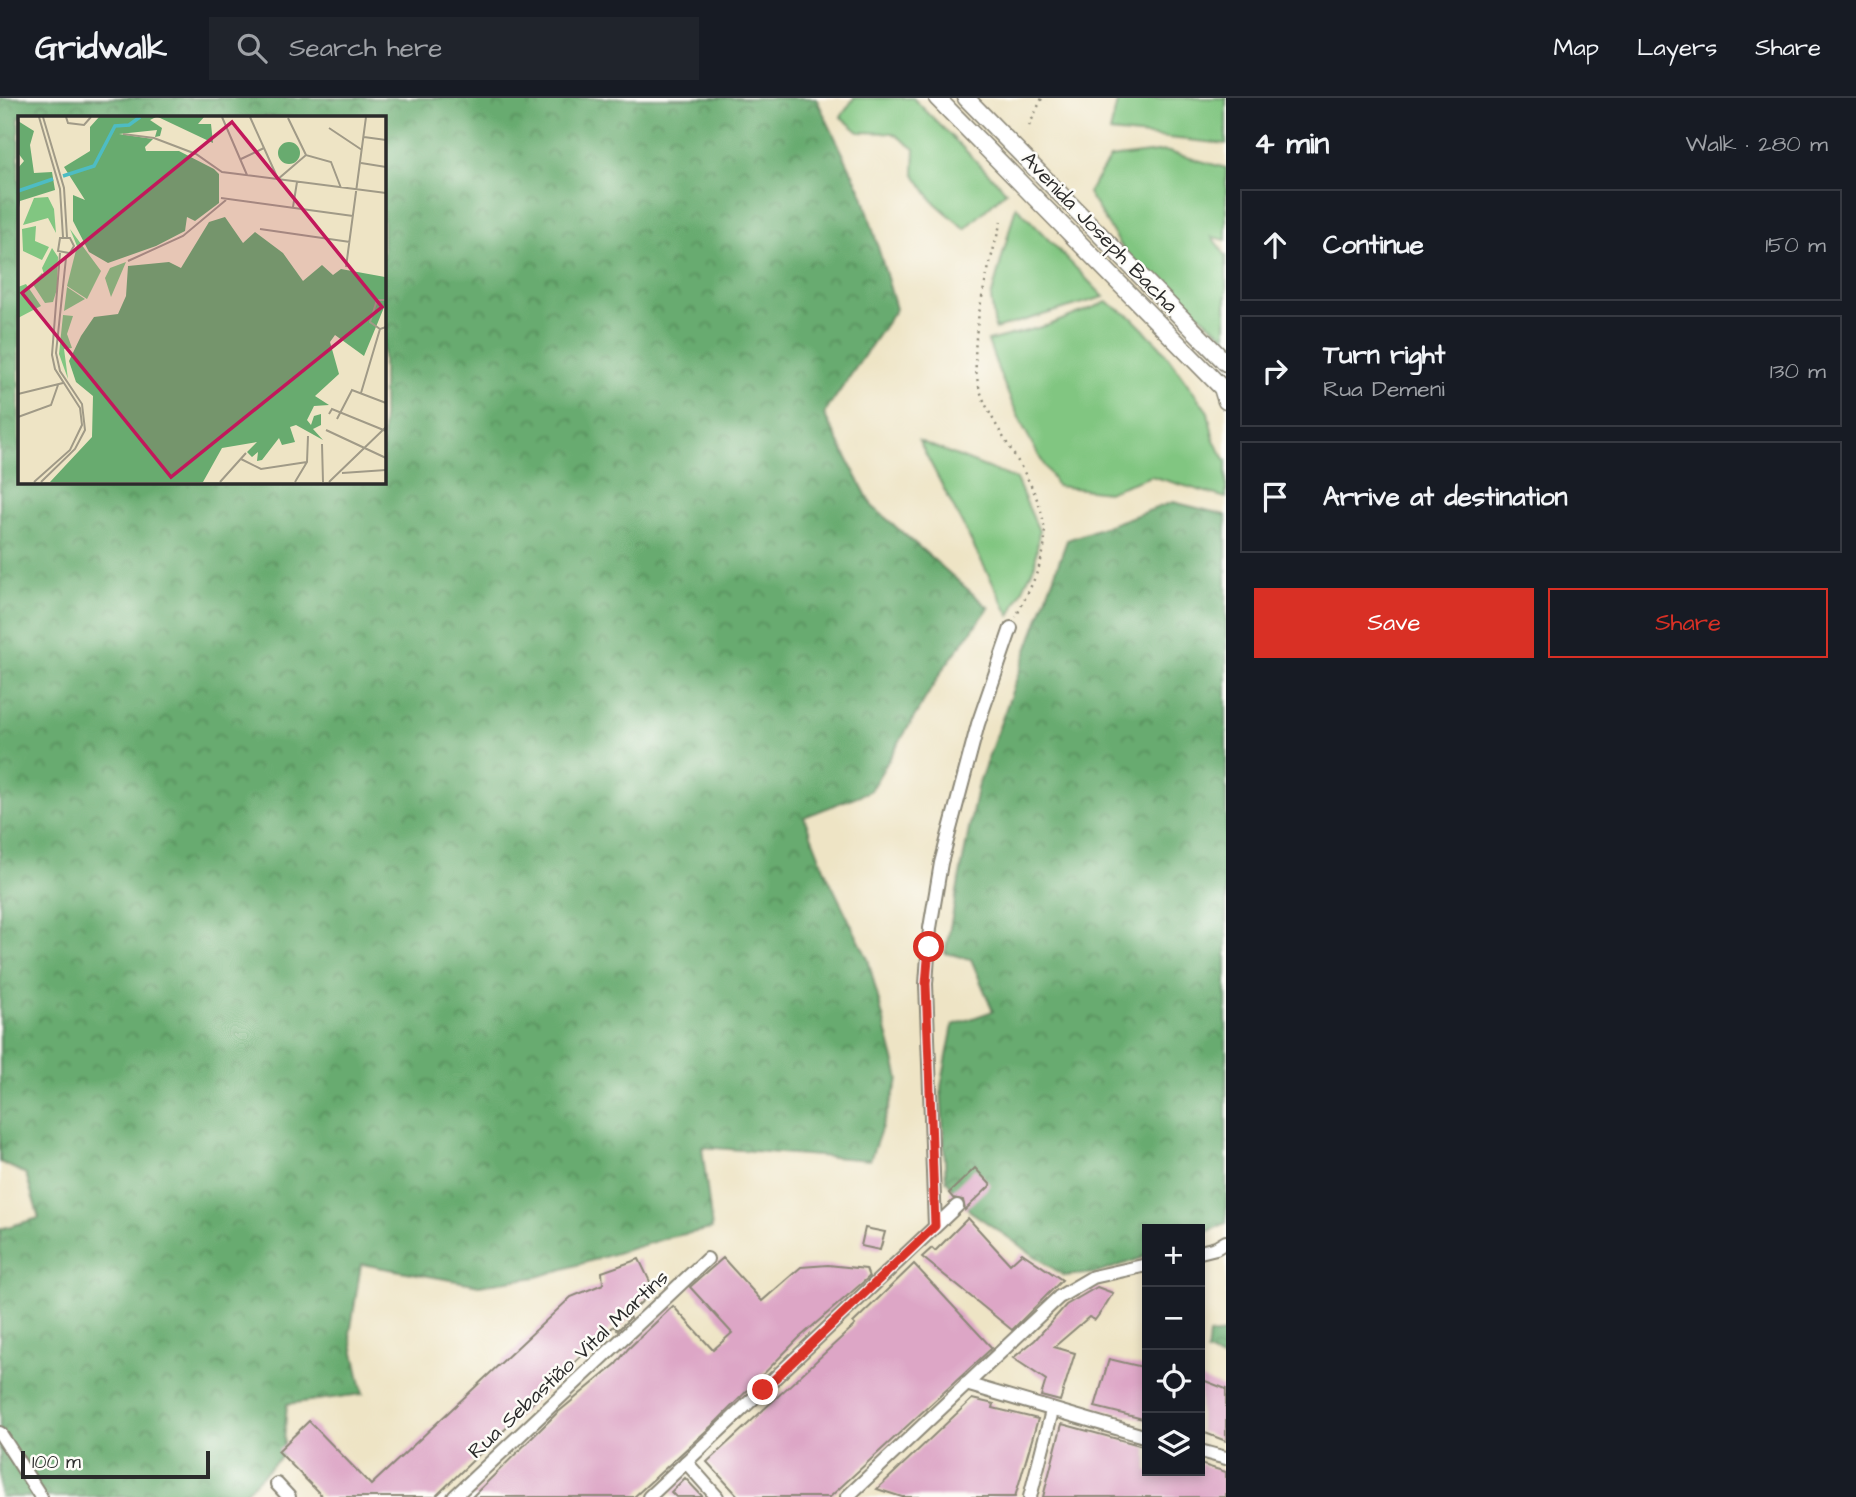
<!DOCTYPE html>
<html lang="en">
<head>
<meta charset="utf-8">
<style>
	:root { --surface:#171b24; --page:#20242c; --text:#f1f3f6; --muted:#9ea1a6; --line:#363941; --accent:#d93025 }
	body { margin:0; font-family:"Architects Daughter",sans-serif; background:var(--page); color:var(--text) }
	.controls { position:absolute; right:21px; bottom:21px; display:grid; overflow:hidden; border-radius:0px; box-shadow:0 4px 10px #0003 }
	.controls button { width:63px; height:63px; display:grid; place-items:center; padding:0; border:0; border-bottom:2px solid var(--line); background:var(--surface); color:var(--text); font:35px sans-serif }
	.scale { position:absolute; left:21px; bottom:18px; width:189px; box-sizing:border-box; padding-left:7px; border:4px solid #2b2b2b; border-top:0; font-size:19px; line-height:24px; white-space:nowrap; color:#2b2b2b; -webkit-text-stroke:5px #fdfcf7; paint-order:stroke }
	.stop { position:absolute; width:21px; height:21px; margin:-16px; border:5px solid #d93025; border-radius:50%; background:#fff }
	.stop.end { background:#d93025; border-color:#fff; box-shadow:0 2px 7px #0008 }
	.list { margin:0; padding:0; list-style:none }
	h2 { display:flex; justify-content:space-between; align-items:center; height:91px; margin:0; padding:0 28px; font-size:30px }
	h2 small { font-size:23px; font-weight:400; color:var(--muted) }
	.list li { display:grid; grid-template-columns:46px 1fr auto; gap:21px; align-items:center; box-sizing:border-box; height:112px; margin:0 14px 14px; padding:0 14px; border:2px solid var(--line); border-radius:0px }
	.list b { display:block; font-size:26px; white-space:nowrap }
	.list p { margin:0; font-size:23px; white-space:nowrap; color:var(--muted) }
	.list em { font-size:23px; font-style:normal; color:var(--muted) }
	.actions { display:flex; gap:14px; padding:21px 28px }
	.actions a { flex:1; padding:16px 0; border:2px solid var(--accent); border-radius:0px; text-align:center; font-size:24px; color:var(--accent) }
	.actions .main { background:var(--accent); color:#fff }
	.icon { flex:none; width:38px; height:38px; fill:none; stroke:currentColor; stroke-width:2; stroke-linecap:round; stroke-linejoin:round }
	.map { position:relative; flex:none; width:1226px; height:1399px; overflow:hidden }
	header { display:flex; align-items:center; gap:42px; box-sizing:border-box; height:98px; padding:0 35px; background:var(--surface); border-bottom:2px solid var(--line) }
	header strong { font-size:33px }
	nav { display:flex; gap:38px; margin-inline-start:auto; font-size:24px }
	.search { width:490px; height:63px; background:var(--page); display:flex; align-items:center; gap:18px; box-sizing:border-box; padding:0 24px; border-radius:0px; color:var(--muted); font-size:26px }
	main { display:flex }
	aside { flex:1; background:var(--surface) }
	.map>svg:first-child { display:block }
	.green { fill:#81c681; stroke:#567856; stroke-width:2 }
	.forest { fill:url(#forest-crowns); stroke:#4a6b4d; stroke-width:2; fill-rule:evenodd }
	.building { fill:#dda6c6 }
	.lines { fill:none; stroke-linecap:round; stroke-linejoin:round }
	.minor-casing { stroke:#8c8878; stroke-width:16 }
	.major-casing { stroke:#8c8878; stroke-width:19 }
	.path { stroke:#8c8878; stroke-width:2.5; stroke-dasharray:2 5; stroke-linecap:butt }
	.minor { stroke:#fff; stroke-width:12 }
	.major { stroke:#fff; stroke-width:16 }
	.route { stroke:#d93025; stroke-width:9 }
	.labels { text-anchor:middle; stroke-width:5; stroke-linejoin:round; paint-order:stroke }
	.street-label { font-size:21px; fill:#2b2b2b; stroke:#fdfcf7 }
	.inset-river { fill:none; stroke:#4ebcc3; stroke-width:3.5 }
	.inset-road { fill:none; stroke:#a09a87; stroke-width:2 }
	.view { fill:#c2185b; fill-opacity:0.15; stroke:#c2185b; stroke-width:3.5 }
	.inset-edge { fill:none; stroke:#2b2b2b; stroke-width:3.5 }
</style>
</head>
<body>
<header>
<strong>Gridwalk</strong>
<div class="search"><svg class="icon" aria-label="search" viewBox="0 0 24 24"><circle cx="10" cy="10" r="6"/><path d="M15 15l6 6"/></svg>Search here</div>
<nav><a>Map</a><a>Layers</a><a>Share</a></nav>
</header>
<main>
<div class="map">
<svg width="1226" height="1399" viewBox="0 0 1226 1399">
	<defs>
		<pattern id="forest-crowns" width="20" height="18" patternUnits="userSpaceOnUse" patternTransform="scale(1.75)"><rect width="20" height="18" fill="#68ab6f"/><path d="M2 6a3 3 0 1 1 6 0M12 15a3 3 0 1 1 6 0" fill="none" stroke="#568b5b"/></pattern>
	</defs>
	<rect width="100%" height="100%" fill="#fdfcf7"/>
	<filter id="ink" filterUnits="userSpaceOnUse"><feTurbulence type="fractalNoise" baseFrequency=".0143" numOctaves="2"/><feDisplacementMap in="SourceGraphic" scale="14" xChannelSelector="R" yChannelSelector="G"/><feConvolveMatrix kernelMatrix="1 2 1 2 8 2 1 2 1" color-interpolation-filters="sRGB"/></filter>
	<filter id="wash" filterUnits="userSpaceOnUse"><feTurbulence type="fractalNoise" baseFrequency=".00686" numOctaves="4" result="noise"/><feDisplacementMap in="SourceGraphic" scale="28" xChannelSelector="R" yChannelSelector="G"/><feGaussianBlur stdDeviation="1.57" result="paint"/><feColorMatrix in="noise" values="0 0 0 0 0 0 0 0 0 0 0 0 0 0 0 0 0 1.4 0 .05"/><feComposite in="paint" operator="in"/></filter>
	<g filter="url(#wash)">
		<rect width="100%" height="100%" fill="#eee4c5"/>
		<!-- green -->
		<g class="green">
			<path d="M854 0H913L1006 93 965 131 933 103 914 75 915 51 893 35 859 34 841 19Z"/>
			<path d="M1118 0H1226V46L1110 34Z"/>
			<path d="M1165 53 1226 70V142L1212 139 1226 158V239L1125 154 1088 95 1110 60Z"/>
			<path d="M1016 108 1104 199 995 231 991 200Z"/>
			<path d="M1107 204 1131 219 1160 248 1208 314 1214 342 1226 363V400L1151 378 1107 394 1057 388C1027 341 1005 295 988 243L1049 227Z"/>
			<path d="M919 343 1016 381 1039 433 1035 466 1010 518Z"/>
		</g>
		<!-- forest -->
		<g class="forest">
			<path d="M0 0H816L863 97 896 211 824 316 872 408 989 510 943 571 870 693 804 719 826 775 868 861 899 981 870 1062 702 1049 712 1131 670 1139 537 1179 479 1187 361 1166 350 1236 363 1296 287 1306 283 1357 240 1399H0V1131L39 1120 26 1076 0 1064ZM19 19H383V383H19Z"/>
			<path d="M1173 404 1226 417V1125L1200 1137V1131H1147V1158L1098 1175 1064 1178 970 1113 946 1082 941 989 953 927 993 913 971 861 945 855 977 690 1067 442Z"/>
			<path d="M1226 1235V1263L1207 1254 1209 1237Z"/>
		</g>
		<g id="blocks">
			<!-- building -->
			<g class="building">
				<path d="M975 1070 991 1087 965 1112 963 1102 953 1100 949 1095Z"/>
				<path d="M968 1120 1010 1166 1022 1155 1062 1182 1012 1232 922 1159 932 1150 935 1153Z"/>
				<path d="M865 1130 885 1134 880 1152 861 1148Z"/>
				<path d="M723 1160 762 1203 801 1169 828 1167 866 1171 869 1179 799 1240 717 1323 634 1399H472L556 1316 616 1266 628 1251 673 1208 713 1252 732 1235 690 1189Z"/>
				<path d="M639 1161 654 1192 628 1217 630 1220 618 1232 614 1228 574 1265 435 1399H323L278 1353 309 1323 371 1387 571 1199 603 1186 602 1174Z"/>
				<path d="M914 1166 992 1250 830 1399H739L707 1364 855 1227 853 1225Z"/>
				<path d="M1097 1189 1113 1195 1103 1211 1095 1222 1089 1219 1054 1249 1075 1255 1060 1303 1041 1298 1046 1282 1013 1260 1035 1242 1066 1207Z"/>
				<path d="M1109 1261 1147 1270V1322L1095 1309Z"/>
				<path d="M1200 1281 1226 1291V1343L1200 1333Z"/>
				<path d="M972 1301 994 1306 993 1310 1038 1321 1015 1399H902L877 1391Z"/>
				<path d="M1062 1326 1147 1349V1373H1200V1366L1226 1374V1399H1043Z"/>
				<path d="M685 1380 703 1399H676L671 1394Z"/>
			</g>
		</g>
	</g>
	<g filter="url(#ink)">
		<use href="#blocks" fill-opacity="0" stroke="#8c8878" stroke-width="2"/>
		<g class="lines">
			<defs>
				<g id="minor">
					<path d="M935 1128 926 886 930 830 941 765 978 626 1011 530"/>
					<path d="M1200 1154 1216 1150 1226 1144"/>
					<path d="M966 1286 1147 1339"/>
					<path d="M0 1335 41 1399"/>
					<path d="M1200 1353 1226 1360"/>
					<path d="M686 1364 717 1399"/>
					<path d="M277 1386 289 1399"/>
					<path d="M454 1399 707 1161"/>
					<path d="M649 1399 957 1108"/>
					<path d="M847 1399 1059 1199 1093 1179 1147 1167"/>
					<path d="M1030 1399 1052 1313"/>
				</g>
				<g id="major">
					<path d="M937 0 1222 290 1226 303"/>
					<path d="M966 0 1226 265"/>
				</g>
			</defs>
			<!-- minor casing -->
			<use href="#minor" class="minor-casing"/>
			<!-- major casing -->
			<use href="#major" class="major-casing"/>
			<!-- path -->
			<g class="path">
				<path d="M1029 28 1042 0"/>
				<path d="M1001 123C989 170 964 248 981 295 998 344 1056 400 1043 455 1038 477 1026 498 1016 519"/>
			</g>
			<!-- minor -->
			<use href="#minor" class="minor"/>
			<!-- major -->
			<use href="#major" class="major"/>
		</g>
	</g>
	<g class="lines" filter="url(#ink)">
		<!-- route -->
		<path class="route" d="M763 1292 935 1128 926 886 929 849"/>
	</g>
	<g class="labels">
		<!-- street labels -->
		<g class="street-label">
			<text transform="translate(1100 134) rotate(46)" y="7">Avenida Joseph Bacha</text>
			<text transform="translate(568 1266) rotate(-43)" y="7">Rua Sebastião Vital Martins</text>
		</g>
	</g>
	<!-- overview -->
	<g transform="translate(18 18)">
		<rect width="368" height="368" fill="#eee4c5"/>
		<path d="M30 81 36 93 38 117 30 102 5 109 16 82ZM18 110 17 125 31 131 24 144 5 135 4 113ZM52 113 83 155 69 183 49 170 59 130ZM34 132 40 141 39 173 35 186 27 187 14 167 24 157 27 161 24 152ZM108 146 93 181 87 162 92 152ZM8 168 23 190 0 202V171ZM49 171 67 183 46 195ZM45 199 55 200 49 218 54 232 46 233 50 263 41 238Z" fill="#81c681"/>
		<path d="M81 1H138L132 4 144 12 142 20 137 21 139 14 101 18 135 23 127 31 128 35H161L196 53 201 58V87L177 105 169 101 167 115 138 130 90 147 71 136 55 105V79L67 84 46 51 72 35V11ZM140 1H186L180 8H193L195 27ZM0 5 16 15 12 29 16 57 34 56 37 74 2 85 0 98V52L6 45 0 37ZM260 37a11 11 0 1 1 22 0a11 11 0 1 1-22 0ZM207 101 225 127 237 116 265 137 285 165 304 149 315 159 323 153 367 161V189L346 240 317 219 312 226 321 258 297 280 311 289 296 290 289 304 293 309 296 300 303 298V309L295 313 305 324 278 309 272 311 277 326 264 329 261 322 244 344 239 345 240 336 234 341 229 336 239 326 204 332 185 366H32L74 321 75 280 58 266 51 245 63 220 76 201 100 198 108 180 110 150 151 146 163 152 191 106Z" fill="#68ab6f"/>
		<path class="inset-river" d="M45 60 76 50 97 10 111 9 122 1M0 75 35 63"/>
		<path class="inset-road" d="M21 1 42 73 45 121M25 1 46 72 49 121M48 1 50 7 66 9 73 1M204 1 229 59M232 1 260 63 288 39 313 46 323 72M270 2 288 39M311 12 344 34M105 18 136 22 178 38 204 56 368 77M346 21 368 24M223 43 246 32M343 47 368 51M203 82 335 100M275 91 279 66M242 113 332 126M110 145 165 120 208 84M328 151 348 1M362 213 352 206 359 184H368M343 277 362 213 368 211M0 278 45 267M311 298 314 293 368 315M0 301 33 289 40 269M319 303 334 274 368 287M308 314 368 342M304 328 305 366M223 343 243 353 289 346M324 357 368 354M16 366 52 334 64 309 62 292 37 253 34 239 42 137M23 366 57 333 67 314 64 288 42 255 38 237 48 142 53 135 56 130 52 122H42L40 135 51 137M202 366 228 337M277 366 289 346 290 320M311 366 368 311"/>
		<path class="view" d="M214 6 364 191 153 361 4 177Z"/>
		<rect width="368" height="368" class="inset-edge"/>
	</g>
</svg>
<div class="controls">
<button>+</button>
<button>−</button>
<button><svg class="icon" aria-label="locate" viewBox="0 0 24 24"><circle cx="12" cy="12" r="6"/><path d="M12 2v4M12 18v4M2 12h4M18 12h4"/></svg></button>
<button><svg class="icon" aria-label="layers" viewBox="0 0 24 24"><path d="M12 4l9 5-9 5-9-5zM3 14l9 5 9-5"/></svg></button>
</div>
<div class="scale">100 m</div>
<div class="stop" style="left:929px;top:849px"></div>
<div class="stop end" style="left:763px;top:1292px"></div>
</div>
<aside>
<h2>4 min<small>Walk · 280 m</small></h2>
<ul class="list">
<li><svg class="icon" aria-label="ahead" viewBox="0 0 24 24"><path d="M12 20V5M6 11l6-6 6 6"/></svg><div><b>Continue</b></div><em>150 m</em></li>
<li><svg class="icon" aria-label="right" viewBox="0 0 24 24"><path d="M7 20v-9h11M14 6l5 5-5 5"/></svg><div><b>Turn right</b><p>Rua Demeni</p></div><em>130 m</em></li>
<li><svg class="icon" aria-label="arrive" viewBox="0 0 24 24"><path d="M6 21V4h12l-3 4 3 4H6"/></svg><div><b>Arrive at destination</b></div></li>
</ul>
<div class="actions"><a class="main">Save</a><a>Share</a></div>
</aside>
</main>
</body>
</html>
